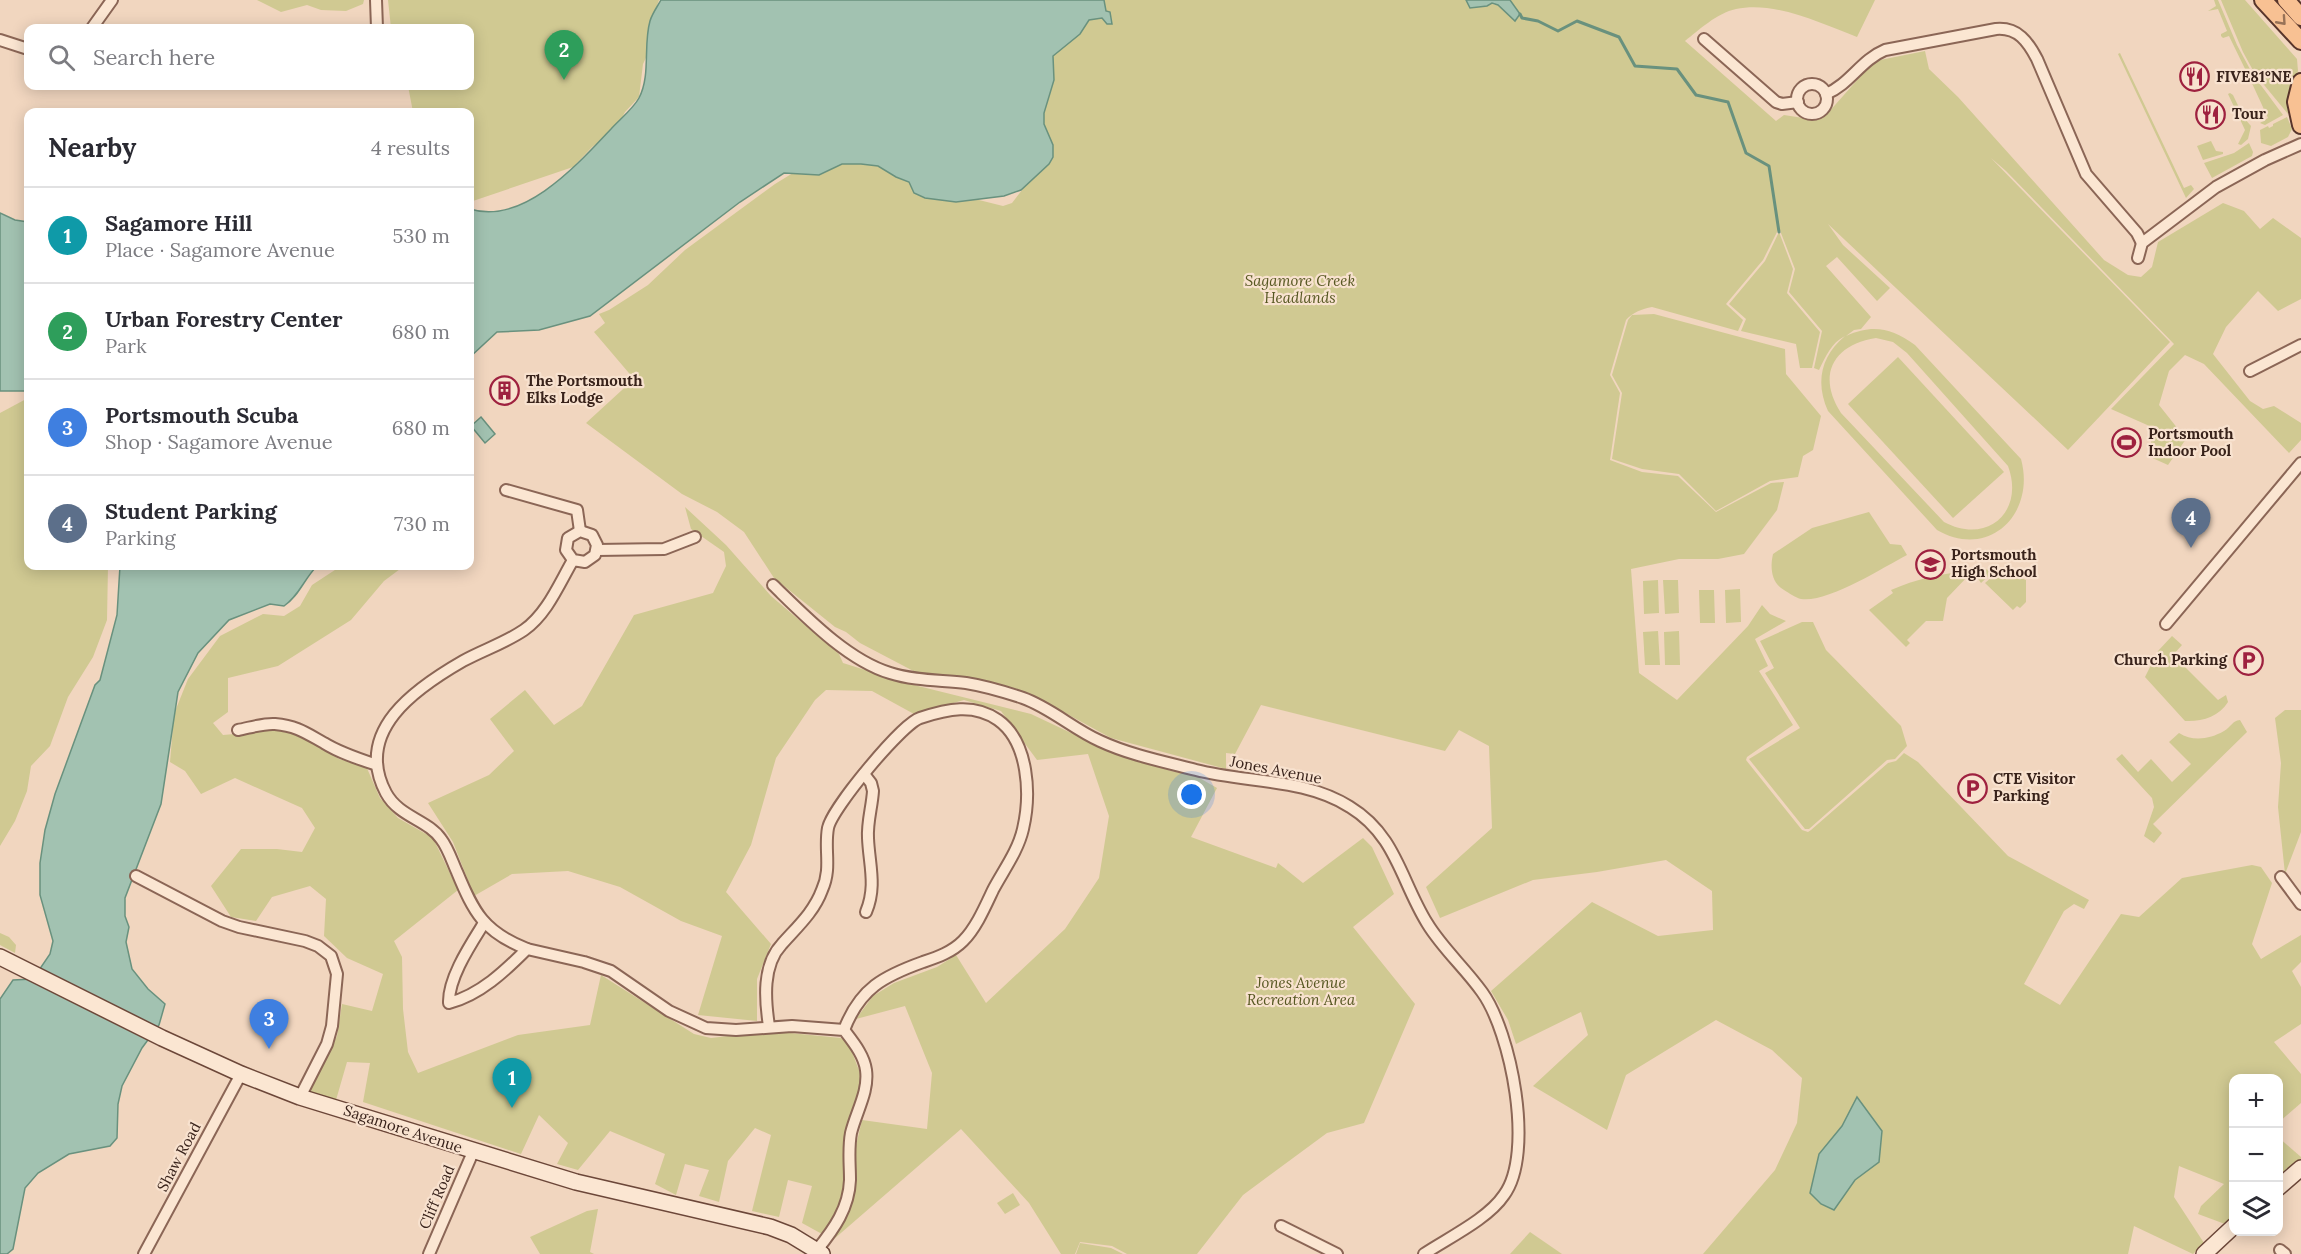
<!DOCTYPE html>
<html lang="en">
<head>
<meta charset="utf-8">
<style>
	:root { --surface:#fff; --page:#f2f2f3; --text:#2b2b33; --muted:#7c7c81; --line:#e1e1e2; --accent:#ea580c }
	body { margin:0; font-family:Lora,serif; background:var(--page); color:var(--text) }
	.controls { position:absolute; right:18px; bottom:18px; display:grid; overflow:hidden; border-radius:12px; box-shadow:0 3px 15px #0003 }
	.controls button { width:54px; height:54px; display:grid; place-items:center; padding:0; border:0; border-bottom:2px solid var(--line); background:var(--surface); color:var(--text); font:30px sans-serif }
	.you { position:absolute; left:1192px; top:795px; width:21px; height:21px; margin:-15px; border:4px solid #fff; border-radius:50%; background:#1a73e8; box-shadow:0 0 0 9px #1a73e833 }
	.badge { display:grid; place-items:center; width:39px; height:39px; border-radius:50%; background:var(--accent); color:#fff; font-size:20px; font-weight:700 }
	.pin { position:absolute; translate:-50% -50px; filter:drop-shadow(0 2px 3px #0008) }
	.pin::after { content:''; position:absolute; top:32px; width:21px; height:18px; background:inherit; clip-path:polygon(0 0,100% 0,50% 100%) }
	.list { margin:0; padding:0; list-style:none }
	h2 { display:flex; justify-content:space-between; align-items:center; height:78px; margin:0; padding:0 24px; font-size:26px }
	h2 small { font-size:20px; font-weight:400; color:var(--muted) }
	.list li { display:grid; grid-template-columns:39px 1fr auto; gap:18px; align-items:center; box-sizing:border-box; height:96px; padding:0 24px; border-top:2px solid var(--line) }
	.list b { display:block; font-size:22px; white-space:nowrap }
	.list p { margin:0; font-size:20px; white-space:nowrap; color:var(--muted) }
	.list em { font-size:20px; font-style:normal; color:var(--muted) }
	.icon { flex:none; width:33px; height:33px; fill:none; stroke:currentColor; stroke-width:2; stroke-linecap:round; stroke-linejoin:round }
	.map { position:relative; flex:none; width:2301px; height:1254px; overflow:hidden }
	.search { position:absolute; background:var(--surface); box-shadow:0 3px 15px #0003; left:24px; top:24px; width:450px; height:66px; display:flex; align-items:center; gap:15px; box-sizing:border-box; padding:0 21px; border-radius:12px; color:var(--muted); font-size:22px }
	.panel { position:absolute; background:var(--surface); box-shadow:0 3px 15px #0003; left:24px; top:108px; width:450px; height:462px; border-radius:12px }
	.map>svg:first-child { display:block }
	.green { fill:#d0c992; fill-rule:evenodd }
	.water { fill:#a2c2b1; stroke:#69917e; stroke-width:1.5 }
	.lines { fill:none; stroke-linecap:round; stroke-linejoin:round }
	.stream { stroke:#69917e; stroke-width:3 }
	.street-casing { stroke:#8b6656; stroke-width:14 }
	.secondary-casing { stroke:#6c4739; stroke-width:18 }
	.primary-casing { stroke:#58352b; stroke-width:20 }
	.street { stroke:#fbe6d2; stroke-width:10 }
	.secondary { stroke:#fbe6d2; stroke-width:15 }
	.primary { stroke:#f8c193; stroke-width:16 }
	.oneway { stroke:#987257 }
	.labels { text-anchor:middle; stroke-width:4.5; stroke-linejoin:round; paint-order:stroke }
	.poi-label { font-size:15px; font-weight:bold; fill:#39231b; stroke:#f8e2cf; text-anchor:start }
	.park-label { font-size:15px; font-style:italic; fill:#565721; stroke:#f8e2cf }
	.street-label { font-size:15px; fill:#39231b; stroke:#f8e2cf }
</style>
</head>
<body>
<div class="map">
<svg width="2301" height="1254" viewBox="0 0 2301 1254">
	<rect width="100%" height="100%" fill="#f1d6bf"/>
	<!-- green -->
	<g class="green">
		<path d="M257 0H364L363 4 346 11 321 10 307 5 281 12Z"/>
		<path d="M388 0H659L655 11 652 45 643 64 639 97 625 112 616 129 592 147 573 167 470 202V112H413L408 86H470V28H391Z"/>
		<path d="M1101 0H1468L1498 5 1509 0H1875L1857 37C1820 23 1776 1 1736 9 1717 13 1699 30 1685 41L1776 121 1784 115 1816 120 1827 114 1867 69 1880 60 1925 51 1929 69 1958 97 2104 260 2128 275 2141 277 2152 267 2158 242 2223 203 2244 211 2260 229 2273 218 2301 238V299L2278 311 2258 291 2226 327 2213 354 2250 401 2263 409 2274 406 2301 423V440L2289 453 2204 364 2185 355 2169 371 2159 405 2186 439 2168 465 2148 456 2154 428 2111 409 2174 344 2006 171 1991 158 2170 342 2068 450 1828 224 1843 245 1890 288 1877 301 1837 257 1826 266 1871 317 1861 329 1854 330 1846 336C1873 324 1891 328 1915 345L2021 459C2036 514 1989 560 1937 530L1828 411C1815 382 1821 356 1845 336 1831 343 1826 356 1819 370L1814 368 1822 331 1789 292 1795 269 1779 228 1763 260 1726 304 1743 320 1738 331 1652 307C1642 309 1633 312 1626 320L1610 375 1620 393 1610 460 1642 472 1678 476 1716 512 1771 483 1784 482 1777 510 1744 554 1718 559H1679L1631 569 1639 673 1677 700 1748 626 1762 605 1770 614 1786 621 1755 639 1768 666 1759 671 1793 725 1747 757 1746 760 1802 830 1808 832 1811 830 1888 763 1896 761 1904 753 1918 762 2008 856 2089 900 2084 909 2074 904 2064 911 2024 984 2060 1005 2121 914 2139 917 2182 878 2252 865 2261 867 2272 883 2252 944 2261 959 2301 935V962L2292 971 2301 987V1024L2274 1042 2301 1074V1103L2279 1122 2278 1078H2234L2233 1217 2225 1224 2198 1214 2201 1206 2224 1184 2179 1166 2174 1197 2204 1243 2193 1254 2134 1226 2128 1254H1703L1775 1170 1797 1123 1802 1078 1772 1050 1716 1020 1626 1075 1607 1130 1533 1086 1588 1035 1581 1012 1516 1044 1508 1020 1491 991 1592 902 1658 936 1713 930 1712 891 1666 860 1597 872 1533 880 1440 918 1426 887 1492 828 1489 746 1459 730 1445 751 1261 705 1235 754 1226 753V769L1111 738 1034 696 973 678 921 675 860 643 846 632 835 627 774 578 744 532 717 512 682 494 586 423 634 379 594 332 605 323 599 314 609 310 648 285 685 250 775 184 806 165 843 152 975 199 1003 206 1012 203 1026 185 1044 124 1043 110 1053 78 1047 57ZM1876 338 1893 342 1907 353 2008 466C2025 512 1987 545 1944 522L1841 413C1817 376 1832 345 1876 338Z"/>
		<path d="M2214 0H2218L2237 45 2252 73 2248 75 2229 36 2223 38 2221 36V34L2227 31 2218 9 2208 11 2216 6Z"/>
		<path d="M2221 0H2245L2297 59 2298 71 2287 98 2288 114 2255 74 2243 52Z"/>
		<path d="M2120 53 2184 188 2191 185 2194 189 2186 198 2118 54Z"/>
		<path d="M2254 76 2283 115 2265 125 2260 123 2268 118 2250 79Z"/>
		<path d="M2230 93 2233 95 2244 118 2251 126 2248 139 2241 145 2238 144 2245 130 2228 94Z"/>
		<path d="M2287 117 2292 129 2288 137 2271 146 2261 143 2260 130 2268 126 2269 128 2273 126V124Z"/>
		<path d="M2211 141 2216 151 2223 152V154L2203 160 2197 146Z"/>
		<path d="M2249 143 2253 152 2252 156 2212 178 2204 163 2234 153Z"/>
		<path d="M1779 232 1793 269 1787 293 1820 332 1812 368H1800L1796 344 1741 331 1746 319 1729 304 1765 261Z"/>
		<path d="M1654 314 1785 349 1786 374 1821 416 1813 450 1803 456 1798 477 1770 481 1716 511 1679 474 1642 469 1612 459 1622 393 1612 375 1628 320 1632 315Z"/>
		<path d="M1898 357 2004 472 1953 518 1848 404Z"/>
		<path d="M28 398V566H108L107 620 93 657 68 697 50 746 31 766 27 791 15 821 0 846V413Z"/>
		<path d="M685 507 726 545 771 596 839 654 843 663 910 684 1031 714 1103 748 1171 771 1196 776 1217 788 1191 837 1276 868 1278 863 1303 883 1363 838 1372 847 1394 894 1353 927 1415 1004 1364 1123 1327 1133 1243 1195 1197 1254H1127L1112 1246 1080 1242 1075 1254H1061L1029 1203 961 1129 834 1239 862 1120 927 1129 932 1073 905 1006 856 1019 873 996 894 983 937 967 956 955 986 1003 1065 929 1099 878 1109 816 1088 754 1037 760 1001 711 964 700 914 714 872 691 826 690 815 700 776 758 751 845 726 892 771 944 757 979V1021L698 1015 722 936 681 921 620 887 568 871 512 874 474 896 453 842 428 803 489 775 514 751 490 719 525 690 554 725 582 706 634 615 713 593 726 566 724 552 691 529Z"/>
		<path d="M1869 512 1890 544 1901 545 1907 555C1882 568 1828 603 1801 599 1796 598 1789 593 1784 590 1771 583 1770 567 1773 554L1812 528Z"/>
		<path d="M341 566H404L384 581 351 620 278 666 228 678V712L213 723 223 735 246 733 273 728 306 737 339 759 366 766 380 798 398 818 433 838 458 890 394 941 402 957 403 1009 408 1052 418 1073 518 1035 590 1025 601 975 694 1034 711 1038 770 1031 841 1038 849 1044 863 1081 846 1167 841 1205 822 1234 802 1223 812 1186 788 1180 779 1217 752 1211 771 1135 755 1128 728 1161 719 1202 699 1196 709 1170 685 1164 676 1195 655 1184 665 1154 610 1131 578 1170 557 1164 568 1143 539 1115 521 1154 363 1102 370 1063 347 1062 336 1100 308 1091 337 1036 342 1004 372 1011 383 974 347 958 324 936 326 899 310 886 272 897 256 921 231 917 211 886 241 849H277L302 852 315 828 302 808 235 778 201 794 185 771 170 762 174 714 188 679 220 636 263 614 284 616 300 606 312 585Z"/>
		<path d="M1978 569 1995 570 1981 583 1973 571Z"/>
		<path d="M2000 570 2026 580V602L2020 608 2017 606 2013 610 1985 583Z"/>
		<path d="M1967 571 1969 575 1947 598 1943 621H1926L1907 640 1910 643 1906 647 1869 610 1893 593 1891 590C1916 579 1940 574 1967 571Z"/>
		<path d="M1658 580 1659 613 1644 614 1643 581Z"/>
		<path d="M1663 580H1678L1679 613 1665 614Z"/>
		<path d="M1740 589 1741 622 1726 623 1725 590Z"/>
		<path d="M1699 590H1714L1715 623H1700Z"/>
		<path d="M1802 622H1813L1826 650 1901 726 1907 746 1895 759 1887 760 1809 829H1805L1749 759 1800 728 1765 673 1774 668 1760 641Z"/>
		<path d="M1658 631 1660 665H1645L1643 632Z"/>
		<path d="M1679 631 1680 665H1665L1664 632Z"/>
		<path d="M2172 636 2182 645 2173 655 2218 700 2226 695 2228 702C2219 717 2201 722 2185 721L2145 677 2158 651Z"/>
		<path d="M2285 710H2301V832L2285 874 2278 807 2281 763 2275 718Z"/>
		<path d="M2240 720 2247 732 2153 824 2162 833 2154 843 2144 836 2154 807 2152 798 2116 759 2122 754 2138 772 2151 759 2172 782 2191 764 2169 742 2179 733C2193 742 2210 739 2224 731 2231 727 2232 721 2240 720Z"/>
		<path d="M0 933 9 937 16 945 15 953 0 945Z"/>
		<path d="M2278 1137 2301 1157V1159L2279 1179Z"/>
		<path d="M1013 1193 1020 1205 1005 1214 997 1203Z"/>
		<path d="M598 1209 590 1252 594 1254H540L530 1237 587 1211Z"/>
		<path d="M1530 1232 1562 1254H1510Z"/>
		<path d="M1080 1243 1111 1248 1123 1254H1076Z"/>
	</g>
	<!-- water -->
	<g class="water">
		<path d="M661 0H1104L1106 11 1110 12 1112 24H1107L1102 18 1089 20 1080 34 1053 56 1054 80 1044 113V124L1053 145V157L1049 164 1021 190 1004 196 956 202 925 198 914 193 909 182 896 177 878 166 861 164H842L819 175 784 173 740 202 590 316 539 330 497 332 470 357V209C523 226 578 164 611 129 619 120 633 109 639 98 651 75 643 45 650 21 652 14 657 7 661 0Z"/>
		<path d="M1466 0H1510L1520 14 1515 21 1498 5 1492 3 1487 6 1470 8Z"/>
		<path d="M0 213 15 220 28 222V391H0Z"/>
		<path d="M481 417 495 434 485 443 471 426Z"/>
		<path d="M120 566H317C304 579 299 596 284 606L270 604 229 620 198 653 178 692 161 804 125 898V916L129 927 126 942 132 969 148 989 165 1004 159 1025 142 1048 122 1086 118 1104 117 1138 110 1146 69 1154 38 1173 25 1188 13 1249 7 1254H0V999L13 980 33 979 50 954 53 941 40 895V863L45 830 55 794 95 685 100 680 117 615Z"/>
		<path d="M1857 1097 1882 1131 1879 1162 1855 1180 1834 1210 1821 1204 1810 1193 1819 1154 1842 1126Z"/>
	</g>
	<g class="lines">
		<!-- stream -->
		<path class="stream" d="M1520 14 1522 18 1538 21 1558 31 1577 21 1619 37 1635 66 1677 69 1696 95 1728 102 1746 153 1769 166 1779 232"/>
		<defs>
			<g id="street">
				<path d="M376 0 377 28"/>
				<path d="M92 28 112 0"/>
				<path d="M1704 39 1776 102 1782 104 1798 102"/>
				<path d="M0 40 28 49"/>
				<circle cx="1812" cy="99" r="15"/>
				<path d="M1826 94C1850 84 1861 60 1885 50L1996 29C2018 27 2028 42 2037 59L2086 174 2137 233 2142 243"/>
				<path d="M2138 258 2142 243 2216 187 2265 160 2301 144"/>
				<path d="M2250 371 2301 345"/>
				<path d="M506 490 577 510 580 531"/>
				<path d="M597 550 664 549 695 537"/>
				<path d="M773 585C805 616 847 660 890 673 915 681 941 680 966 683 985 686 1005 692 1023 698 1051 708 1073 729 1100 741 1130 755 1165 762 1196 770 1246 783 1305 778 1350 807 1396 835 1401 881 1427 923 1442 948 1465 968 1482 992 1511 1032 1535 1153 1504 1195 1488 1219 1448 1238 1424 1254"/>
				<path d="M2166 624 2301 463"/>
				<path d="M238 730C249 728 264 723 275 724 297 726 306 733 324 743 340 753 359 759 377 765"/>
				<path d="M864 774 871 783 873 791C872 807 867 822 868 838 869 864 877 886 866 912"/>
				<path d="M136 876 222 921 239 927 305 941 318 946 331 956 337 974 332 1026 327 1044 300 1097"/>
				<path d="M2281 877 2301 904"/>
				<path d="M484 923C471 944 448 978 449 1003 480 995 505 971 527 949L584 962 611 971 669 1011 706 1028 736 1030 792 1026 844 1030C853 1042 864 1055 866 1070 869 1092 856 1112 851 1133 848 1149 850 1164 850 1180 849 1208 834 1229 817 1250"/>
				<path d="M527 949C484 932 474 913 457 872 452 861 448 848 441 839 428 820 399 817 386 793 353 731 416 688 463 661 483 650 505 643 524 630 547 614 559 584 573 560L585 562 595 555 597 545 592 535 580 531 568 538 566 550 573 560"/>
				<path d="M769 1026C765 1000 762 965 782 944 797 927 814 912 822 890 832 868 824 850 828 828 832 808 902 724 920 718 947 709 974 703 998 720 1029 742 1031 795 1023 829 1018 851 1003 871 993 890 985 907 976 928 963 941 952 952 938 957 923 962 884 976 860 988 844 1030"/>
				<path d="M1281 1226 1337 1254"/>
				<path d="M2280 1250 2285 1254"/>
				<path d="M144 1254 241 1074"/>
				<path d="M429 1254 473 1152"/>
			</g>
			<g id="secondary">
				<path d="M0 957 162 1038 241 1074 300 1097 576 1182 770 1227 791 1235 822 1254"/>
				<path d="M2278 1188 2301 1168"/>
				<path d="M2204 1254 2234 1226"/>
			</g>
			<g id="primary">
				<path d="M2263 0 2301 41"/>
				<path d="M2286 0 2301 17"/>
				<path d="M2301 82 2296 102 2301 125"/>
			</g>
		</defs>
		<!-- street casing -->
		<use href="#street" class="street-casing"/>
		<!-- secondary casing -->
		<use href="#secondary" class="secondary-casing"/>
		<!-- primary casing -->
		<use href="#primary" class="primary-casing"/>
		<!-- street -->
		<use href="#street" class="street"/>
		<!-- secondary -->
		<use href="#secondary" class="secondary"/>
		<!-- primary -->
		<use href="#primary" class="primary"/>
	</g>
	<!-- one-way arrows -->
	<defs><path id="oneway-chevron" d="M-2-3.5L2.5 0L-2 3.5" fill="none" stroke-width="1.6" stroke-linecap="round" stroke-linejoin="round" transform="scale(1.5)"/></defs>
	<use class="oneway" href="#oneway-chevron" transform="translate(2282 21) rotate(48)"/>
	<!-- icons -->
	<defs>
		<symbol id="restaurant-ring" viewBox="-11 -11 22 22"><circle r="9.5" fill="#f8e2cf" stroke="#9e213f" stroke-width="1.5"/><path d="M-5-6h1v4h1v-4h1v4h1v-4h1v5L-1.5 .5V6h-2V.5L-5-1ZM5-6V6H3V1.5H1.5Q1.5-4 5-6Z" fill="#9e213f"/></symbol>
		<symbol id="building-ring" viewBox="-11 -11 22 22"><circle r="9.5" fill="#f8e2cf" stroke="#9e213f" stroke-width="1.5"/><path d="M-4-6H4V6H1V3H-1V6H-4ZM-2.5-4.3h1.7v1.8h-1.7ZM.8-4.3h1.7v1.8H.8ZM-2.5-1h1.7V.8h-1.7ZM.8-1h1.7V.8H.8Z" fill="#9e213f"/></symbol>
		<symbol id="stadium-ring" viewBox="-11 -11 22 22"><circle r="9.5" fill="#f8e2cf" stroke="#9e213f" stroke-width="1.5"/><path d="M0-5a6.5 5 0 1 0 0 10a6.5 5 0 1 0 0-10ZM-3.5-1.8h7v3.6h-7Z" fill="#9e213f"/></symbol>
		<symbol id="school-ring" viewBox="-11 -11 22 22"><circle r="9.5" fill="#f8e2cf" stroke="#9e213f" stroke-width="1.5"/><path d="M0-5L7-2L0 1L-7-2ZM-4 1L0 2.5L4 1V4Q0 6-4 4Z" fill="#9e213f"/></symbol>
		<symbol id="parking-ring" viewBox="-11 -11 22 22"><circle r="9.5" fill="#f8e2cf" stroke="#9e213f" stroke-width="1.5"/><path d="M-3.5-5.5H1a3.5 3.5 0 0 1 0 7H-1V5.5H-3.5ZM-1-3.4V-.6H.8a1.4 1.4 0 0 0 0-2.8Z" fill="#9e213f"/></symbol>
	</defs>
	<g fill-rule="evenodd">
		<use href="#restaurant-ring" x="2178" y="60" width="33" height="33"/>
		<use href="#restaurant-ring" x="2194" y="98" width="33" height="33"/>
		<use href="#building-ring" x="488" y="374" width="33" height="33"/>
		<use href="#stadium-ring" x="2110" y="426" width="33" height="33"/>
		<use href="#school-ring" x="1914" y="548" width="33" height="33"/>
		<use href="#parking-ring" x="2232" y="644" width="33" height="33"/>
		<use href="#parking-ring" x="1956" y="772" width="33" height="33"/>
	</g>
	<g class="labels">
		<!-- poi labels -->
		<g class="poi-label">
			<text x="2216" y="82">FIVE81°NE</text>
			<text x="2232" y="119">Tour</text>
			<text x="526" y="386">The Portsmouth<tspan x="526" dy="17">Elks Lodge</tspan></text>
			<text x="2148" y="439">Portsmouth<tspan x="2148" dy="17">Indoor Pool</tspan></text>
			<text x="1951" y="560">Portsmouth<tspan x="1951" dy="17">High School</tspan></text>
			<text x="2227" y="665" text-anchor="end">Church Parking</text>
			<text x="1993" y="784">CTE Visitor<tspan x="1993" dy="17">Parking</tspan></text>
		</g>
		<!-- park labels -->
		<g class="park-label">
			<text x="1300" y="286">Sagamore Creek<tspan x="1300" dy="17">Headlands</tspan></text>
			<text x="1301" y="988">Jones Avenue<tspan x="1301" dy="17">Recreation Area</tspan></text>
		</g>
		<!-- street labels -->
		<g class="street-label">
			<text transform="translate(1276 770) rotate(11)" y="5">Jones Avenue</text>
			<text transform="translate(403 1129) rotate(18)" y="5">Sagamore Avenue</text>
			<text transform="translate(179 1157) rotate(-62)" y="5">Shaw Road</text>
			<text transform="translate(437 1197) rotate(-67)" y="5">Cliff Road</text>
		</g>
	</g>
</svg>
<div class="controls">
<button>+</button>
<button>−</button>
<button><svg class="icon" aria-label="layers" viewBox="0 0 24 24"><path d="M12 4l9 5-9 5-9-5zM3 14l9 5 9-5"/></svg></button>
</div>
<div class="you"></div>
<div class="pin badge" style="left:512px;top:1108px;background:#0f9aa8">1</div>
<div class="pin badge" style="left:564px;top:80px;background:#2e9e5b">2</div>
<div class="pin badge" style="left:269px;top:1049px;background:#3f7fe0">3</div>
<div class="pin badge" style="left:2191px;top:548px;background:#5c6f8a">4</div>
<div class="search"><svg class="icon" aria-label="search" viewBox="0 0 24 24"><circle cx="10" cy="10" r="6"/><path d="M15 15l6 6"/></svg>Search here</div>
<section class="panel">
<h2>Nearby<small>4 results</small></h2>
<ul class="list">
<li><span class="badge" style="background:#0f9aa8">1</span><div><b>Sagamore Hill</b><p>Place · Sagamore Avenue</p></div><em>530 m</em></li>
<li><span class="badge" style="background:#2e9e5b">2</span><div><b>Urban Forestry Center</b><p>Park</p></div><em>680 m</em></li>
<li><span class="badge" style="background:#3f7fe0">3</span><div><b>Portsmouth Scuba</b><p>Shop · Sagamore Avenue</p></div><em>680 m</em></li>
<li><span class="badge" style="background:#5c6f8a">4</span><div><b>Student Parking</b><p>Parking</p></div><em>730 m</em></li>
</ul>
</section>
</div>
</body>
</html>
